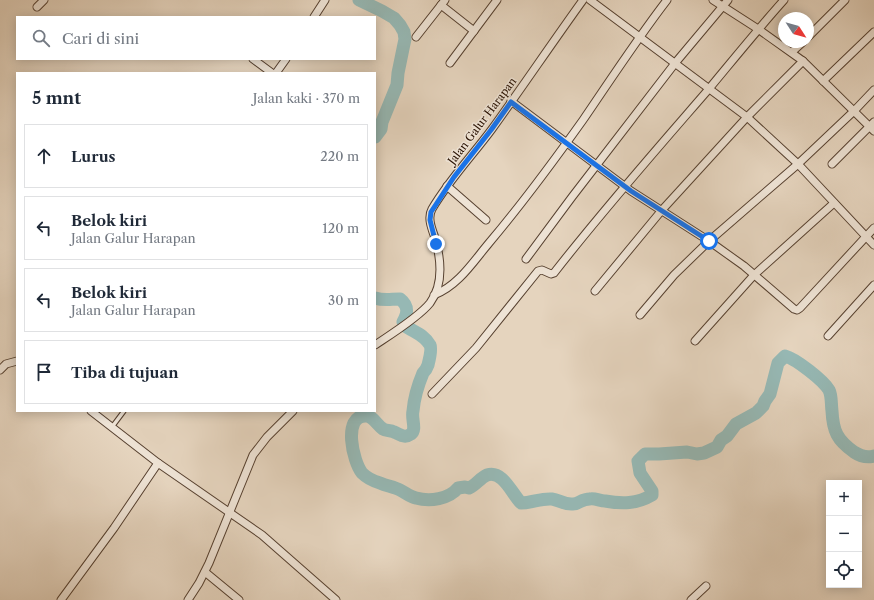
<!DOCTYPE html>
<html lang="id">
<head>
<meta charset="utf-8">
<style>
	:root { --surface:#fff; --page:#f6f6f7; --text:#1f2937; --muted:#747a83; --line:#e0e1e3 }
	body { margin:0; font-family:"Libre Caslon Text",serif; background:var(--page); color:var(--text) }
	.controls { position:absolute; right:12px; bottom:12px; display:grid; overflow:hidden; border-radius:0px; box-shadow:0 2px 10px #0003 }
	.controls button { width:36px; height:36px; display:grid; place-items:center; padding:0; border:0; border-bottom:1px solid var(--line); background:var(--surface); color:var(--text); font:20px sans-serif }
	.compass { position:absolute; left:778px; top:12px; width:36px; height:36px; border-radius:50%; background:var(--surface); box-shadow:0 2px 10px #0003; rotate:126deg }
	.stop { position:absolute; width:12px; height:12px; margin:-9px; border:3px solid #1a73e8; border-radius:50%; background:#fff }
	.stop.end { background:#1a73e8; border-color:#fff; box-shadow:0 1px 4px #0008 }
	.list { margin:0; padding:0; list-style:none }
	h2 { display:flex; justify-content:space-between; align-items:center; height:52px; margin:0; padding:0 16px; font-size:17px }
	h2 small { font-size:13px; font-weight:400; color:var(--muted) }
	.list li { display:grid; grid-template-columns:26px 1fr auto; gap:12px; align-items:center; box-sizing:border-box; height:64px; margin:0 8px 8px; padding:0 8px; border:1px solid var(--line); border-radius:0px }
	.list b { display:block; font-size:15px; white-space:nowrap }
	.list p { margin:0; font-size:13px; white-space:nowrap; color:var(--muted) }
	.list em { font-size:13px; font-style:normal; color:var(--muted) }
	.icon { flex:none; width:22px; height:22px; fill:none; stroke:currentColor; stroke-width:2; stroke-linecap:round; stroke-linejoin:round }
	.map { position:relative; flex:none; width:874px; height:600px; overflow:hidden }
	.search { position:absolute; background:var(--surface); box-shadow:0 2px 10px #0003; left:16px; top:16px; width:360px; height:44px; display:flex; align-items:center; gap:10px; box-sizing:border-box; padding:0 14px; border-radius:0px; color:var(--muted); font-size:15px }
	.panel { position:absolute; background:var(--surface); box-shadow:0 2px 10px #0003; left:16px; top:72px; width:360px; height:340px; border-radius:0px }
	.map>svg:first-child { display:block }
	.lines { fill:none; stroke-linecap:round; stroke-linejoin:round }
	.river { stroke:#96b8b4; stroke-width:13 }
	.lane-casing { stroke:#574130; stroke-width:5.5 }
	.street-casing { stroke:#574130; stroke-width:9 }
	.lane { stroke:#eee3d5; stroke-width:3.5 }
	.street { stroke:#eee3d5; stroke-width:7 }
	.route { stroke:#1a73e8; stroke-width:5 }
	.labels { text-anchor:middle; stroke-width:3; stroke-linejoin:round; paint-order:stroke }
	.street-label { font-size:11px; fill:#281001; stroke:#eee3d5 }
</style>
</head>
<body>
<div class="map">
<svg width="874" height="600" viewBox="0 0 874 600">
	<rect width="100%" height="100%" fill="#e5d4be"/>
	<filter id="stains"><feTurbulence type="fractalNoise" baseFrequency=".005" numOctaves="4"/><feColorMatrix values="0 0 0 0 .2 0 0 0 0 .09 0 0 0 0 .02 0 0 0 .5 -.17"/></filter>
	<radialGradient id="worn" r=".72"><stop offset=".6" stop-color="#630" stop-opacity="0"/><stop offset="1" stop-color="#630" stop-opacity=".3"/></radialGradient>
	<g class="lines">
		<!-- river -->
		<g class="river">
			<path d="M359 0 382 11 394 18 400 25 404 32 405 39 398 73 397 85 382 122 381 129 375 137"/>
			<path d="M375 298C384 301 391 299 400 299 409 306 408 313 403 322L404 325C413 332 424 334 430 345 432 349 429 361 428 365 427 368 425 371 423 373 418 385 414 399 413 411 411 419 417 429 411 434 404 439 400 434 394 432 390 430 386 431 383 429 377 425 373 416 366 416 342 415 353 462 362 473 367 478 373 481 380 483 387 486 394 487 400 490 406 493 410 497 416 498 430 502 449 499 458 488L465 487 469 488C476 485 480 478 487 475 503 470 512 494 521 503 532 503 541 498 552 499 559 500 565 505 573 504 579 504 581 499 590 499 595 498 600 501 605 501 622 504 637 504 652 495V491L640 473 638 461 645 454H659L687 452 697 454 704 453 717 447 721 440 727 436 736 424 756 413 763 406 765 401 770 394 778 363 785 356C796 359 823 380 829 390 832 396 831 404 832 411 833 431 837 440 854 452 860 456 867 458 874 456"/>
		</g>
		<defs>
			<path id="lane" d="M112 427 124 411"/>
			<g id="street">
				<path d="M590 0 747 117 798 164 874 245"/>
				<path d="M713 0 758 29 803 61 874 131"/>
				<path d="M441 5 474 31"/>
				<path d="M37 7 44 0"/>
				<path d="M314 17 325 0"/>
				<path d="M416 37 445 0"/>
				<path d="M808 37 845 0"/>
				<path d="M792 52 803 42"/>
				<path d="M253 59 272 73"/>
				<path d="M450 63 497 0"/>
				<path d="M276 73 286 59"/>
				<path d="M823 81 874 32"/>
				<path d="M511 101 631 191 709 241 744 266 794 309 797 310 800 308 874 228"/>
				<path d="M832 164 874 122"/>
				<path d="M447 186 486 220"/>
				<path d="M526 259 572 197 676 62 728 0"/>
				<path d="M595 291 662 210 747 117 803 61"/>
				<path d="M434 295C458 286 473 262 489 243 522 204 553 162 583 120 611 79 637 39 667 0"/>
				<path d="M640 315 674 275 709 241 798 164 854 111 874 90"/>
				<path d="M828 336 874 285"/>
				<path d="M695 341 754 275 834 203"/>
				<path d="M375 345C390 335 419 317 430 303 444 284 441 259 435 238 432 229 427 218 432 209 449 180 472 156 492 129 523 86 552 43 583 0"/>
				<path d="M0 370 6 364 17 361"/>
				<path d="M432 394 476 348 538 271 542 270 551 274 554 273C603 210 656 150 708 90 733 60 758 29 784 0"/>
				<path d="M91 411 158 463 262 535 336 600"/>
				<path d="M205 572 239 600"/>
				<path d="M61 600 114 528 158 463"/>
				<path d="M188 600 199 583 209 563 253 455 267 437 293 411"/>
				<path d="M691 600 706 586"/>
			</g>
		</defs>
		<!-- lane casing -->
		<use href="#lane" class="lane-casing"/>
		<!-- street casing -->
		<use href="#street" class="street-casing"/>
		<!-- lane -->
		<use href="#lane" class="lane"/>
		<!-- street -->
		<use href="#street" class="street"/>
	</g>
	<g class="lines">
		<!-- route -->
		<path class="route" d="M436 244 430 220 431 212 454 177 491 130 511 102 631 191 709 241"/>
	</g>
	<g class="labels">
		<!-- street labels -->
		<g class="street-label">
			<text transform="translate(482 121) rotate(-53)" y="4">Jalan Galur Harapan</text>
		</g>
	</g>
	<rect width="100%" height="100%" filter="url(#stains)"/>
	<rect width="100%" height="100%" fill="url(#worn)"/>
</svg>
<div class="controls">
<button>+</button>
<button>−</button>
<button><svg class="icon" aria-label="locate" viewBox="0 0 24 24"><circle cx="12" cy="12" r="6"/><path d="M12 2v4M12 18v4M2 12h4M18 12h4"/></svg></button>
</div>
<svg class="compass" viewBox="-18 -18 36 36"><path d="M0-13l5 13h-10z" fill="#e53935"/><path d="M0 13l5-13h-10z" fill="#747a83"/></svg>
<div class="stop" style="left:709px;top:241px"></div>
<div class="stop end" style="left:436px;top:244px"></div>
<div class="search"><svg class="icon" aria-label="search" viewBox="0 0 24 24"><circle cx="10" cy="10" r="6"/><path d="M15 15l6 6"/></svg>Cari di sini</div>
<section class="panel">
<h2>5 mnt<small>Jalan kaki · 370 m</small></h2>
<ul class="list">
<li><svg class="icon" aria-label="ahead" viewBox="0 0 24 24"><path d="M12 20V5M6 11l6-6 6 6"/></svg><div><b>Lurus</b></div><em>220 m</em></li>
<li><svg class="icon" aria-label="left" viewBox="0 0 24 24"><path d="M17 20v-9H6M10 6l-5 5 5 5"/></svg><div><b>Belok kiri</b><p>Jalan Galur Harapan</p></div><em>120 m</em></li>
<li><svg class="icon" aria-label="left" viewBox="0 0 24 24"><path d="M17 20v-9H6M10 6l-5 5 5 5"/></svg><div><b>Belok kiri</b><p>Jalan Galur Harapan</p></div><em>30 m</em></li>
<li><svg class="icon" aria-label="arrive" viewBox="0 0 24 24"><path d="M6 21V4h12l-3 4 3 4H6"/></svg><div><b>Tiba di tujuan</b></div></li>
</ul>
</section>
</div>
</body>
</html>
